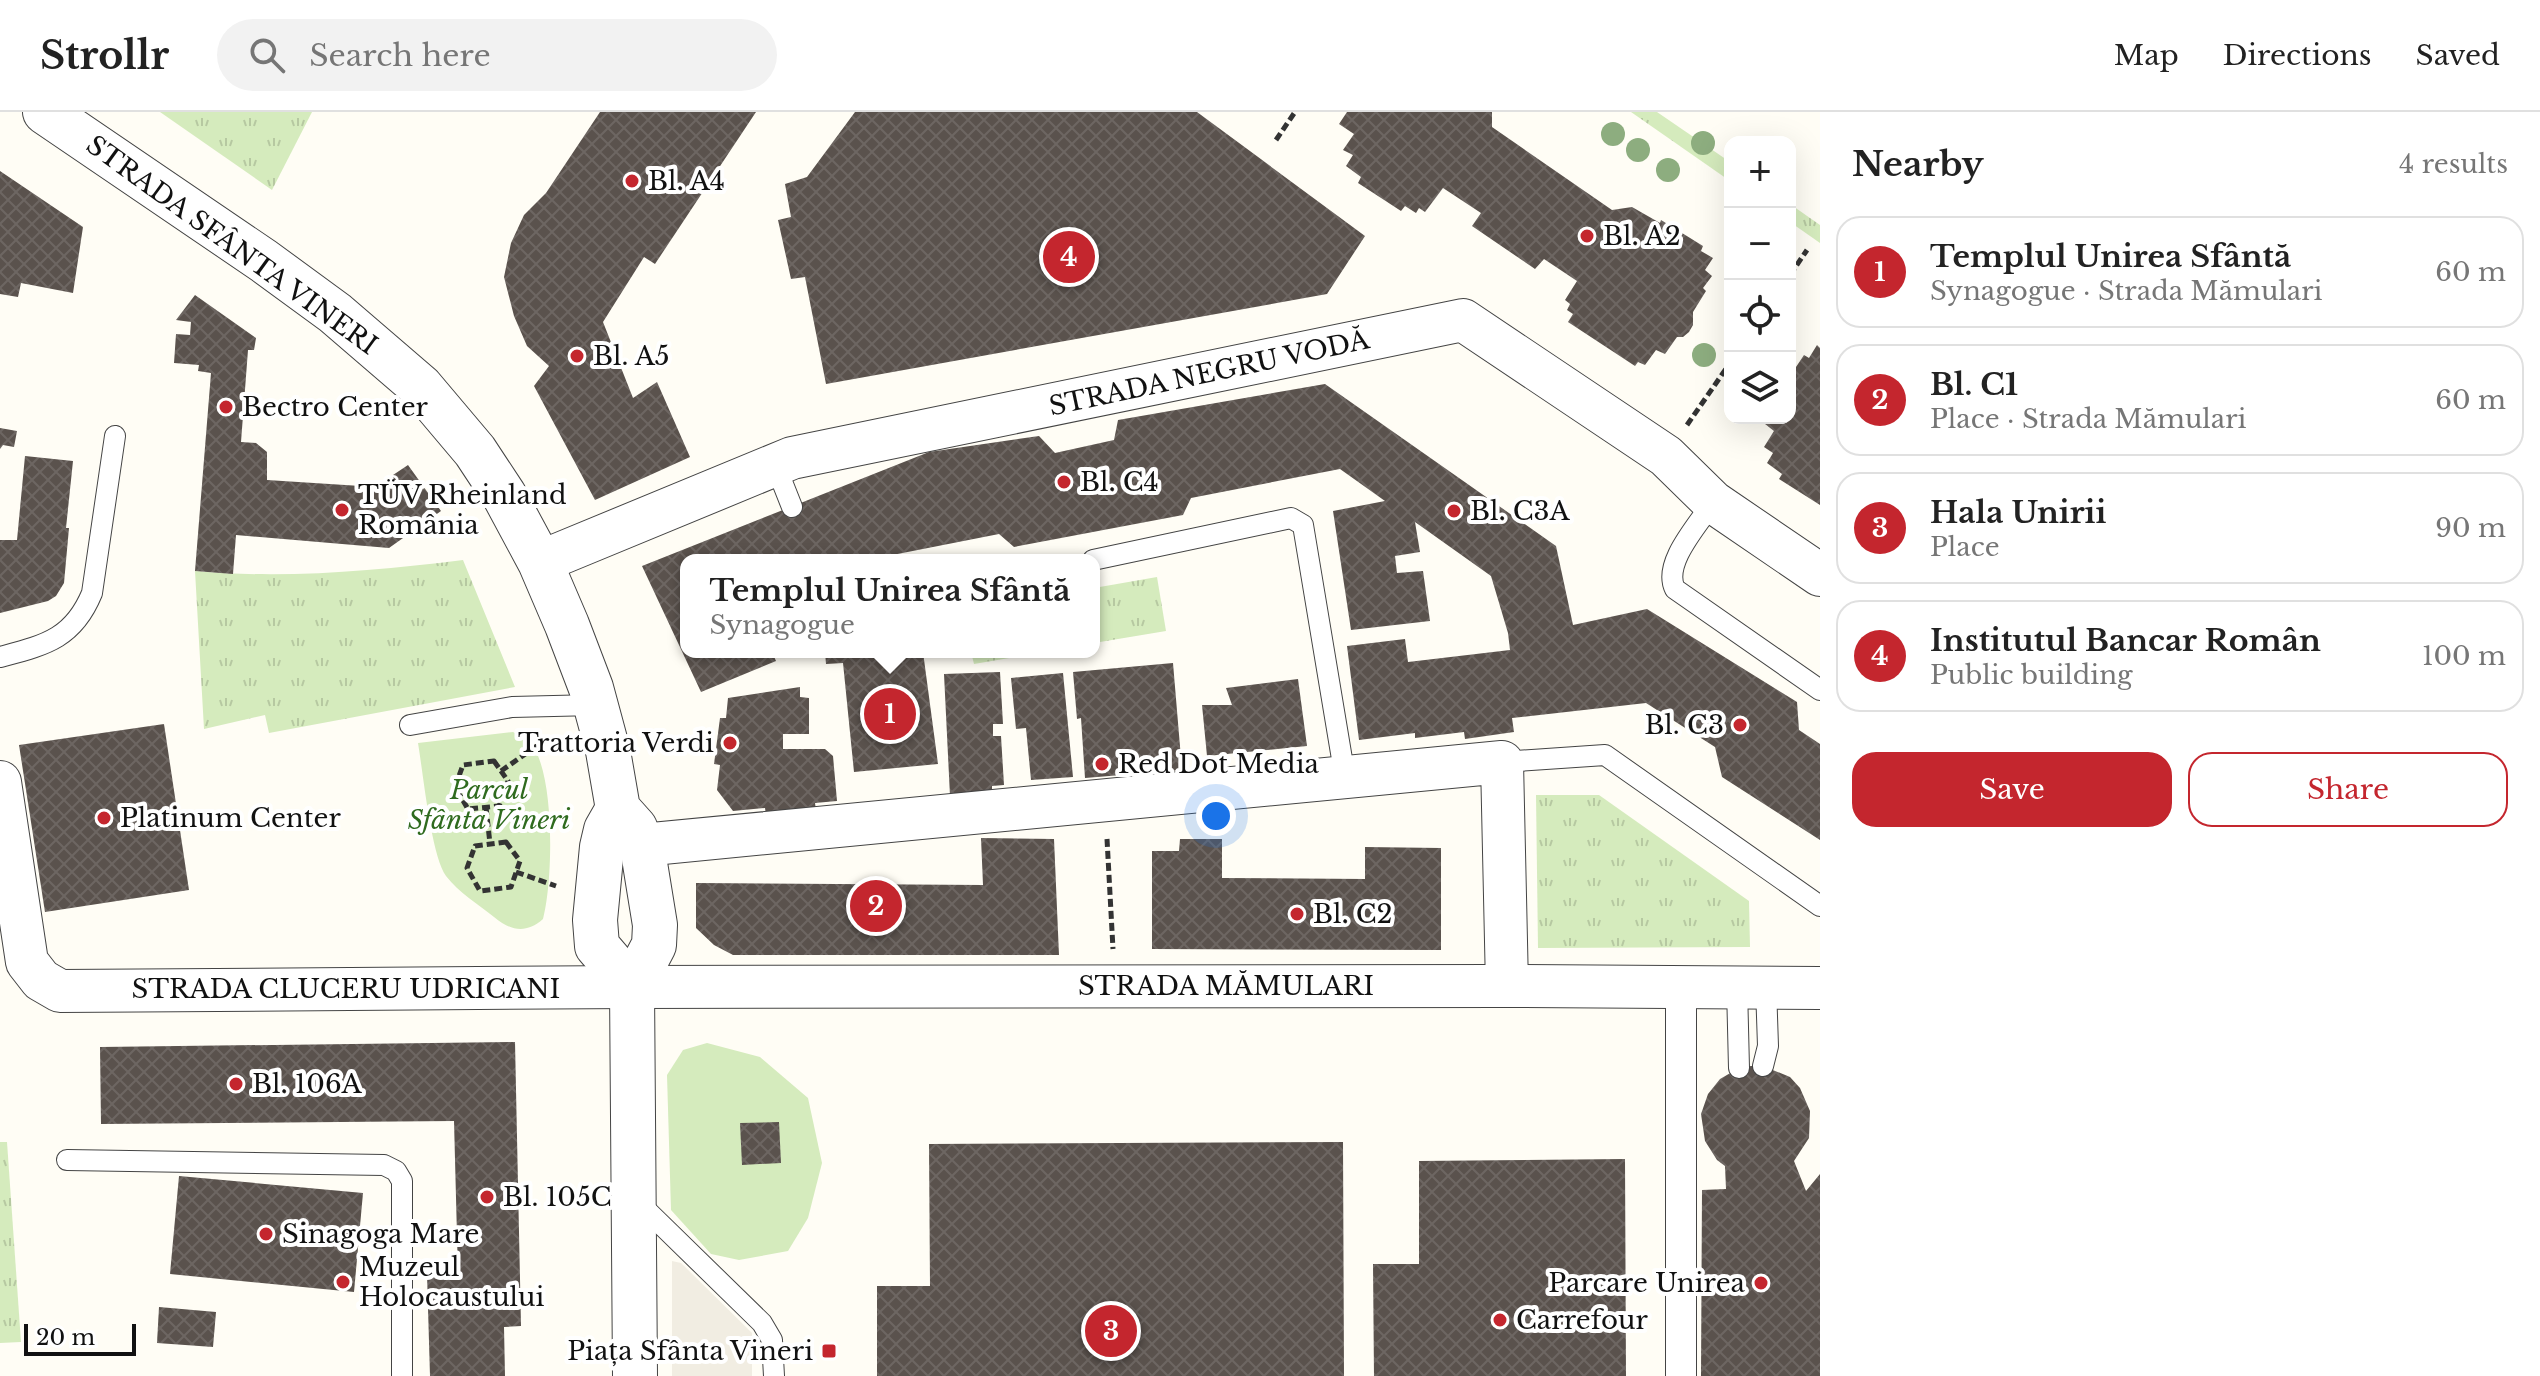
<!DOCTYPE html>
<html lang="en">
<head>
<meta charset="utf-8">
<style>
	:root { --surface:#fff; --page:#f2f2f2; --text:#222; --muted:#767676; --line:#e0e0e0; --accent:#c4262e }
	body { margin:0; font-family:"Libre Baskerville",serif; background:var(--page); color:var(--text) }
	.controls { position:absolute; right:24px; top:24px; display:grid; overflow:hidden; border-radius:16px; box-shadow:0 8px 32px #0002 }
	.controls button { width:72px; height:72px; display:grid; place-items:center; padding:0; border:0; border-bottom:2px solid var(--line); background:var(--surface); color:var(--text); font:40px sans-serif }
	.scale { position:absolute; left:24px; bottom:20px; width:112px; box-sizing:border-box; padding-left:8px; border:4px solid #111; border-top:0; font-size:22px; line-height:28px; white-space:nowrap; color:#111; -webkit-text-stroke:6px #fff; paint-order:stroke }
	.you { position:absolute; left:1216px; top:704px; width:28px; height:28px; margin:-20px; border:6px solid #fff; border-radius:50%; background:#1a73e8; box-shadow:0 0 0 12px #1a73e833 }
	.badge { display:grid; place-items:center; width:52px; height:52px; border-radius:50%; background:var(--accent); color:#fff; font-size:26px; font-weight:700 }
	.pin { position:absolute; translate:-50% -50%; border:4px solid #fff; box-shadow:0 2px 8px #0006 }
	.popup { position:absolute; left:680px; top:442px; width:420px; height:104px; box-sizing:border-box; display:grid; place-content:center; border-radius:16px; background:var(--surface); filter:drop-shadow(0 2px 6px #0005); font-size:26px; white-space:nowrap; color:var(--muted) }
	.popup b { font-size:30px; color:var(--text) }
	.popup::after { content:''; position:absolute; left:50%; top:100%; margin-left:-16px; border:16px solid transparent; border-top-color:var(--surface) }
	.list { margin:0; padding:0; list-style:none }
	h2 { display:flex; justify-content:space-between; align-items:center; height:104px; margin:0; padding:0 32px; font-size:34px }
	h2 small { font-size:26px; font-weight:400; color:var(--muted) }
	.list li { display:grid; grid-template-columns:52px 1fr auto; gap:24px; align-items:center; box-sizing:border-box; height:112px; margin:0 16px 16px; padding:0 16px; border:2px solid var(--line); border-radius:24px }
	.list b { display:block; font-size:30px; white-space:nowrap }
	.list p { margin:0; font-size:26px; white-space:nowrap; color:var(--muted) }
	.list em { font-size:26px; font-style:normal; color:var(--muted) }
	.actions { display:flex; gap:16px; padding:24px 32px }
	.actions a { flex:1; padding:18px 0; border:2px solid var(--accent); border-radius:24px; text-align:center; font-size:28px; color:var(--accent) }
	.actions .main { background:var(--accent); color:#fff }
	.icon { flex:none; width:44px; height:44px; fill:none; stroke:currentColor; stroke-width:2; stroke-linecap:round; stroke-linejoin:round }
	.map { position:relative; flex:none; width:1820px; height:1264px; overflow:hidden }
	header { display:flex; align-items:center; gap:48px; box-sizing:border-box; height:112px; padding:0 40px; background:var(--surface); border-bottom:2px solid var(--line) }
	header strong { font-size:38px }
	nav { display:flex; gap:44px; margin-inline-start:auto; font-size:28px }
	.search { width:560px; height:72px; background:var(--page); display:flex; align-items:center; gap:20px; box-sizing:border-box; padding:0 28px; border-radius:44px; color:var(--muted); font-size:30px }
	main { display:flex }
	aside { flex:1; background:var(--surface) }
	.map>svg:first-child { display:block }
	.grass { fill:url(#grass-tufts) }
	.park { fill:#d5ebbd }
	.plaza { fill:#f1ede2 }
	.building { fill:url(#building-cross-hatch) }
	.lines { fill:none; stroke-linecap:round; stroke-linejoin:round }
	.service-casing { stroke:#444; stroke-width:22 }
	.pedestrian-casing { stroke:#444; stroke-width:32 }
	.minor-casing { stroke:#444; stroke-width:44 }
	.tertiary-casing { stroke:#444; stroke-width:46 }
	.path { stroke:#333; stroke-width:5; stroke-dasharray:8 4; stroke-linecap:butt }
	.service { stroke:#fff; stroke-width:20 }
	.pedestrian { stroke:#fff; stroke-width:30 }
	.minor { stroke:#fff; stroke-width:42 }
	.tertiary { stroke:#fff; stroke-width:44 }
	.tree { fill:#8dad7f }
	.poi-dot { fill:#c4262e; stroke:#fff; stroke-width:3 }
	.labels { text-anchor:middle; stroke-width:8; stroke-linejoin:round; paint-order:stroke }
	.poi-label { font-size:26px; fill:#111; stroke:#fff; text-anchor:start }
	.street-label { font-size:26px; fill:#111; stroke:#fff }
	.park-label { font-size:26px; font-style:italic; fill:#2f6b1f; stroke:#fff }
</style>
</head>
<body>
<header>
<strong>Strollr</strong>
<div class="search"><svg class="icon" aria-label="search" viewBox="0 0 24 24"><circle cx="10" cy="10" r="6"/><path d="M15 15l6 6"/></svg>Search here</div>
<nav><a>Map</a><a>Directions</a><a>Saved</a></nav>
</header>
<main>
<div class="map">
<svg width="1820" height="1264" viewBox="0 0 1820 1264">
	<defs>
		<pattern id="grass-tufts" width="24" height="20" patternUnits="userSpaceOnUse" patternTransform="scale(2)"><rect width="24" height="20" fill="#d5ebbd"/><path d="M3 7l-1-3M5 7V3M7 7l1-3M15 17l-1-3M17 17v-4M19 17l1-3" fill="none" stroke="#b6c8a1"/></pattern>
		<pattern id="building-cross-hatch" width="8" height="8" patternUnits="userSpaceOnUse" patternTransform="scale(2)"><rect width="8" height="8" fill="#5a524d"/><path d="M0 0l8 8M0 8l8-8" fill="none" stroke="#6d6662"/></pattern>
	</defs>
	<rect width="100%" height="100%" fill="#fffdf5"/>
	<!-- grass -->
	<g class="grass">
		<path d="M160 0H312L272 78Z"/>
		<path d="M1631 0H1657L1730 50V69Z"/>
		<path d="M1790 92 1820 113V131L1790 110Z"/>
		<path d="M463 448 515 575 269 621 265 603 204 617 195 459C284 467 374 459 463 448Z"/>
		<path d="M1157 465 1166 519 1094 531V476Z"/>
		<path d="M971 540H1045L974 552Z"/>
		<path d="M1536 683H1599L1749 789 1750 835 1538 836Z"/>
		<path d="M0 1030H7L21 1230 0 1231Z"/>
	</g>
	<!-- park -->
	<g class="park">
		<path d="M513 620C518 623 525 625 529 629 556 657 553 771 543 807 526 822 511 819 494 805 478 792 459 781 446 764 431 743 423 660 418 631Z"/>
		<path d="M707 931 760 945 808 986 822 1051 808 1106 788 1139 739 1148 711 1142 671 1098 667 963 683 938Z"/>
	</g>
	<!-- plaza -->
	<path class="plaza" d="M672 1149 681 1151 752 1221V1264H672Z"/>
	<!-- building -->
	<g class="building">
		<path d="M600 0H756L655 152 644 145 603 210 633 286 657 270 690 345 595 388 534 274 549 254 527 234 514 204 504 165 511 131 524 103 546 81Z"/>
		<path d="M855 0H1197L1365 124 1327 182 826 272 805 165 791 167 778 108 791 105 785 72 807 65Z"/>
		<path d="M1347 0H1492V15L1612 98 1632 95 1660 111 1661 108 1703 134 1701 139 1713 146 1705 158 1712 164 1703 176 1706 179 1693 200V213L1689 220 1683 225H1677L1665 242 1656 238 1645 253 1638 250 1635 254 1568 210 1573 202 1567 198 1570 192 1565 188 1577 169 1544 147 1535 157 1472 114 1481 101 1443 76 1425 100 1419 96 1416 101 1405 94 1401 99 1358 71 1361 65 1346 54 1353 43 1343 38 1354 22 1339 12Z"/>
		<path d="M0 59 83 115 73 181 21 171 18 185 0 182Z"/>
		<path d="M195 183 256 226 254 238H248L241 330 256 331 267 340V368L392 376 393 363 408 353 441 399 389 436 236 423 233 462 195 459 211 261 198 259 199 253 174 251 176 222 190 223 191 210 176 208Z"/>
		<path d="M1817 233 1820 236V393L1779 367 1782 362 1767 351 1773 341 1764 335 1774 319 1760 308 1761 306H1790V264L1804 243 1809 246Z"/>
		<path d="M1325 272 1556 434 1573 513 1647 497 1797 590 1799 618 1820 632V728L1722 665 1715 635 1646 591 1512 606 1514 620 1465 627 1464 620 1415 626V621L1359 628 1347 534 1405 527 1408 550 1510 538 1508 521 1491 464 1415 410 1420 440 1395 444 1397 461 1423 459 1430 509 1351 518 1333 399 1385 389 1340 357 1191 386 1183 403 1014 435 999 422 867 448H686V540H772L776 549 701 580 642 454 929 340 1039 324 1055 341 1114 328 1118 308Z"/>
		<path d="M0 316 17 319 14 335 3 333 0 337Z"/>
		<path d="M25 344 73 349 66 416H69L64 471 56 484 48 489 0 501V428H17Z"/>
		<path d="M825 540H923L938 652 854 660 843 551 826 552Z"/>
		<path d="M1173 551 1182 658 1085 666 1081 606 1077 607 1073 560Z"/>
		<path d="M1000 560 1003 612H993V624H1001L1004 673 992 674V682L950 684 944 562Z"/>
		<path d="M1063 561 1073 665 1031 668 1026 616 1016 617 1011 566Z"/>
		<path d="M1298 567 1307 634 1207 644 1202 593H1232L1226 576Z"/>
		<path d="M800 575V585L809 586V622H783V637H825L833 644 837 689 815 691 816 698 766 703 765 696 733 699 717 678 720 653 714 652 720 606H726L728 586Z"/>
		<path d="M164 612 189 778 45 800 19 633Z"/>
		<path d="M981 726 1054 727 1059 843H733L714 833 696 816V771L983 773Z"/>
		<path d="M1180 727H1222V766L1365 767V735L1441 736V838L1152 837V739H1179Z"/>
		<path d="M515 930 521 1214 504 1215 505 1264H430L427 1162H458L454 1009 101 1012 100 935Z"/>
		<path d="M1750 954H1763L1790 965 1800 976 1810 999 1809 1026 1794 1049 1806 1079 1820 1062V1264H1701L1702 1078 1726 1077 1725 1054 1717 1048 1705 1029 1701 1002 1708 982 1720 967 1739 956Z"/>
		<path d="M779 1010 781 1051 742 1053 740 1011Z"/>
		<path d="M1343 1030 1344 1264H877V1174H930L929 1032Z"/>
		<path d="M1625 1047 1626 1264H1374L1373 1152H1419V1049Z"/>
		<path d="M179 1064 363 1081 354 1180 170 1162Z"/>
		<path d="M159 1195 216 1200 213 1235 157 1231Z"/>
	</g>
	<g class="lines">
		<defs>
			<g id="service">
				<path d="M775 352 792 395"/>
				<path d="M1713 390C1699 412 1662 451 1675 477L1820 578"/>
				<path d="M1093 448 1291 406 1303 413 1345 665"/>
				<path d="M0 545C45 533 73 527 92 481L115 324"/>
				<path d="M410 613 512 595 595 593"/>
				<path d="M1502 650 1605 643 1820 794"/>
				<path d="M1737 875 1739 956"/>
				<path d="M1763 954 1768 934 1766 875"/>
				<path d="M67 1048 384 1053 396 1059 402 1069V1264"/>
				<path d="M636 1088 762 1211 772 1228 774 1264"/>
			</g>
			<path id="pedestrian" d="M1681 1264V875"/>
			<g id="minor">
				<path d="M540 450 792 346 1463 208 1666 344 1713 390 1820 463"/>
				<path d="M0 670 27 850 41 868 60 879 632 875 1507 874 1820 876"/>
				<path d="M642 733 1502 650 1507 874"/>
			</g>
			<g id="tertiary">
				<path d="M45 0 264 149 335 201 421 275 475 339 504 383 540 450 567 513 591 576 608 639 618 697 635 716 642 733 655 813 654 833 632 875 635 1264"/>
				<path d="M618 697 606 718 602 735 595 808 597 834 632 875"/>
			</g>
		</defs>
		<!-- service casing -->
		<use href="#service" class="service-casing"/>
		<!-- pedestrian casing -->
		<use href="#pedestrian" class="pedestrian-casing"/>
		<!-- minor casing -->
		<use href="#minor" class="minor-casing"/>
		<!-- tertiary casing -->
		<use href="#tertiary" class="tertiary-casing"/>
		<!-- path -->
		<g class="path">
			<path d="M1276 28 1295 0"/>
			<path d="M1790 163 1807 138"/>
			<path d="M1687 313 1730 251"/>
			<path d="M494 649 508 669 499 694 468 697 455 675 463 653Z"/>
			<path d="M501 659 541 631"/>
			<path d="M486 695 490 732"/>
			<path d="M1107 727 1113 837"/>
			<path d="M506 730 520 749 511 775 480 779 467 756 475 734Z"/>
			<path d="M516 760 556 774"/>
		</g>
		<!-- service -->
		<use href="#service" class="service"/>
		<!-- pedestrian -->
		<use href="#pedestrian" class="pedestrian"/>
		<!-- minor -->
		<use href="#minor" class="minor"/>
		<!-- tertiary -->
		<use href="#tertiary" class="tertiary"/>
	</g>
	<!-- trees -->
	<g class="tree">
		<circle cx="1613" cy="22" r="12"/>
		<circle cx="1703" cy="31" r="12"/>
		<circle cx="1638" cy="38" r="12"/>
		<circle cx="1668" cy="58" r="12"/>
		<circle cx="1704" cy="243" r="12"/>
	</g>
	<!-- markers -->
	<g class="poi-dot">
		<circle cx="632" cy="69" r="8"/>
		<circle cx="1587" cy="124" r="8"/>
		<circle cx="577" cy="244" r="8"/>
		<circle cx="226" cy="295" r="8"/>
		<circle cx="1064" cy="370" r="8"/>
		<circle cx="342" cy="398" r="8"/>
		<circle cx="1454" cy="399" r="8"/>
		<circle cx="1740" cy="613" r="8"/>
		<circle cx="730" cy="631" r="8"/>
		<circle cx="1102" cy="652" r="8"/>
		<circle cx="104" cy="706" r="8"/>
		<circle cx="1297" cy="802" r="8"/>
		<circle cx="236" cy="972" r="8"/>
		<circle cx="487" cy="1085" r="8"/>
		<circle cx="266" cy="1122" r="8"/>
		<circle cx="343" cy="1170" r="8"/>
		<circle cx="1761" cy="1171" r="8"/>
		<circle cx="1500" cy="1208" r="8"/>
		<rect x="821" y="1231" width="16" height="16" rx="4"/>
	</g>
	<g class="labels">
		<!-- poi labels -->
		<g class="poi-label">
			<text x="648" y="78">Bl. A4</text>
			<text x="1603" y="133">Bl. A2</text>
			<text x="593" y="253">Bl. A5</text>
			<text x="242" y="304">Bectro Center</text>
			<text x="1080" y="379">Bl. C4</text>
			<text x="358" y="392">TÜV Rheinland<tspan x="358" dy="30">România</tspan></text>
			<text x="1470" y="408">Bl. C3A</text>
			<text x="1724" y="622" text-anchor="end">Bl. C3</text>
			<text x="714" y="640" text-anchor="end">Trattoria Verdi</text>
			<text x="1118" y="661">Red Dot Media</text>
			<text x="120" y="715">Platinum Center</text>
			<text x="1313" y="811">Bl. C2</text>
			<text x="252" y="981">Bl. 106A</text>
			<text x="503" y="1094">Bl. 105C</text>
			<text x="282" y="1131">Sinagoga Mare</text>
			<text x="359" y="1164">Muzeul<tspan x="359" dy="30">Holocaustului</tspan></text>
			<text x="1745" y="1180" text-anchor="end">Parcare Unirea</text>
			<text x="1516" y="1217">Carrefour</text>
			<text x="813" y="1248" text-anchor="end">Piața Sfânta Vineri</text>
		</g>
		<!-- street labels -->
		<g class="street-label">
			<text transform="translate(232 133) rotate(36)" y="9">STRADA SFÂNTA VINERI</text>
			<text transform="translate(1209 261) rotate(-12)" y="9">STRADA NEGRU VODĂ</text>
			<text x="1226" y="883">STRADA MĂMULARI</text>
			<text x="346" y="886">STRADA CLUCERU UDRICANI</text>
		</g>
		<!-- park labels -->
		<g class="park-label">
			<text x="489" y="687">Parcul<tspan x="489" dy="30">Sfânta Vineri</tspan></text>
		</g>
	</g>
</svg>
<div class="controls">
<button>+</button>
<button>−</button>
<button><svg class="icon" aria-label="locate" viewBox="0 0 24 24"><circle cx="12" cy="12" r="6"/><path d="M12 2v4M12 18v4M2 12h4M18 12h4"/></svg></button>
<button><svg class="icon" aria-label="layers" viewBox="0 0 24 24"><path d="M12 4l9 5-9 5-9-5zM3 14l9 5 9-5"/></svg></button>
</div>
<div class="scale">20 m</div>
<div class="you"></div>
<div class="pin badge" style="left:890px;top:602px">1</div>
<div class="popup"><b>Templul Unirea Sfântă</b>Synagogue</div>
<div class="pin badge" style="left:876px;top:794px">2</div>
<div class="pin badge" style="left:1111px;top:1219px">3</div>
<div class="pin badge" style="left:1069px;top:145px">4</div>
</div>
<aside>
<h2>Nearby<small>4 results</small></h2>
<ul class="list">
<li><span class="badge">1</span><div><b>Templul Unirea Sfântă</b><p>Synagogue · Strada Mămulari</p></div><em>60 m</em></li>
<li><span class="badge">2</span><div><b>Bl. C1</b><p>Place · Strada Mămulari</p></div><em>60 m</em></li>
<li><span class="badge">3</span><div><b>Hala Unirii</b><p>Place</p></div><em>90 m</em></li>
<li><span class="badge">4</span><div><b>Institutul Bancar Român</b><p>Public building</p></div><em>100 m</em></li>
</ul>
<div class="actions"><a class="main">Save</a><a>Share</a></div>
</aside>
</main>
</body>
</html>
